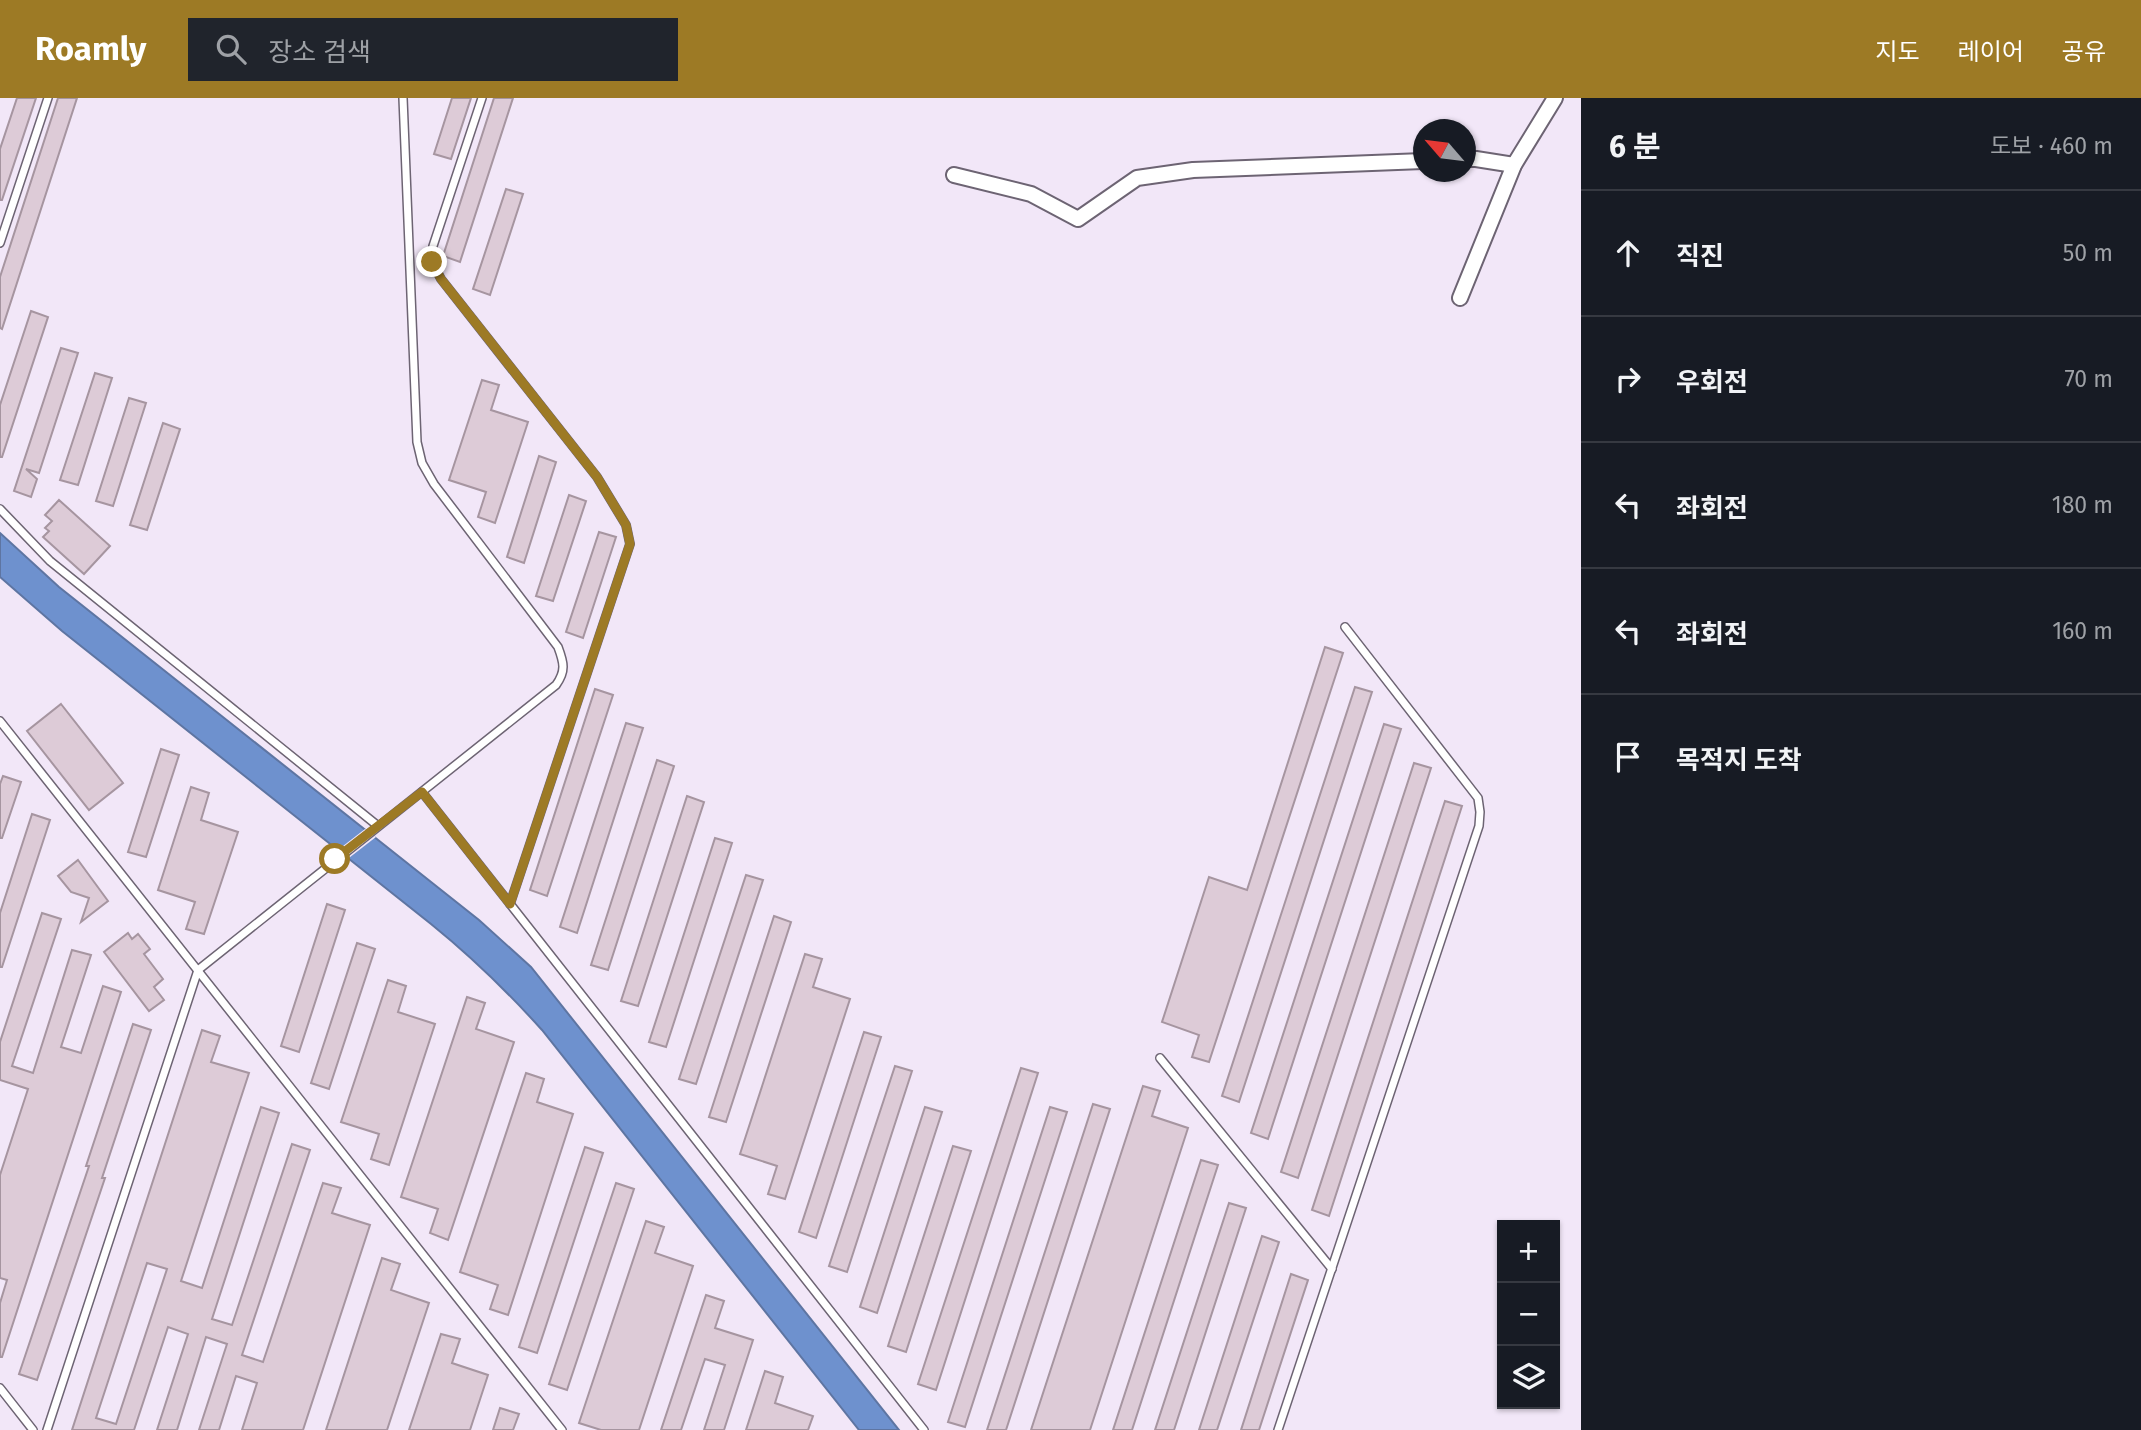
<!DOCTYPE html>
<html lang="ko">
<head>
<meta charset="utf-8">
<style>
	:root { --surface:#171b24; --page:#20242c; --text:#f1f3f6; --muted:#9ea1a6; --line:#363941; --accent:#9d7a25 }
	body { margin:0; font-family:"Fira Sans","Noto Sans KR",sans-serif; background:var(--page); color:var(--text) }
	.controls { position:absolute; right:21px; bottom:21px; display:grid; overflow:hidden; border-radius:0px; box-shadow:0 2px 5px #0004 }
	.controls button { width:63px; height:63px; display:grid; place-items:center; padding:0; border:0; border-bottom:2px solid var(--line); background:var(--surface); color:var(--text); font:35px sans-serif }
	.compass { position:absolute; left:1413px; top:21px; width:63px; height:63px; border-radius:50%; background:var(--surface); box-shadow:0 2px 5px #0004; rotate:298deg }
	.stop { position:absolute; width:21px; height:21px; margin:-16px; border:5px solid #9d7a25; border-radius:50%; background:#fff }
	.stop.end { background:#9d7a25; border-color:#fff; box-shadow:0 2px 7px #0008 }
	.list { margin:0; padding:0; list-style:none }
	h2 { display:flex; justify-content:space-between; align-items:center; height:91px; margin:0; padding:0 28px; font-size:30px }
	h2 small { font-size:23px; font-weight:400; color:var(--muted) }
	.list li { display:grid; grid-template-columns:46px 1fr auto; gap:21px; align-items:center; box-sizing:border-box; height:126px; padding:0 28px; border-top:2px solid var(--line) }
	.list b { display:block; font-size:26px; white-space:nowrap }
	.list em { font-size:23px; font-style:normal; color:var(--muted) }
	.icon { flex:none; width:38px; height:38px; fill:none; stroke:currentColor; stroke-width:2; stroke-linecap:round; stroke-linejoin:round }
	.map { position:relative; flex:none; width:1581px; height:1332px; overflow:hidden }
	header { display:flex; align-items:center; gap:42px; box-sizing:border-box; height:98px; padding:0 35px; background:var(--accent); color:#fff }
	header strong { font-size:33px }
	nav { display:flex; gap:38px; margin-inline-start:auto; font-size:24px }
	.search { width:490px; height:63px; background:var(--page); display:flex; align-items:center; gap:18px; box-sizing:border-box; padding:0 24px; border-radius:0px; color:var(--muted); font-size:26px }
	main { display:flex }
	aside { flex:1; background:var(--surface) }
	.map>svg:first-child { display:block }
	.water { fill:#6e91ce; stroke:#5e75a2; stroke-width:2 }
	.pier { fill:#f2e7f8 }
	.building { fill:#ddcbd7; stroke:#a695a0; stroke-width:2; fill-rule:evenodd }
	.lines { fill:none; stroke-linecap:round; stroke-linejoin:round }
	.lane-casing { stroke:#6d6473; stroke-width:10 }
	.street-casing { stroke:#6d6473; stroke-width:18 }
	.lane { stroke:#fff; stroke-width:7 }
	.street { stroke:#fff; stroke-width:14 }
	.route { stroke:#9d7a25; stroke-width:9 }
</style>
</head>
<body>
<header>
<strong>Roamly</strong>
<div class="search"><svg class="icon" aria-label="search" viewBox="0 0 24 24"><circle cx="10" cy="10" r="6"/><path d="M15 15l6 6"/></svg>장소 검색</div>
<nav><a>지도</a><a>레이어</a><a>공유</a></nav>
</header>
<main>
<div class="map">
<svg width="1581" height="1332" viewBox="0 0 1581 1332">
	<rect width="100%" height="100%" fill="#f2e7f8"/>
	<!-- water -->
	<path class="water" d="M0 435 59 489 479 822 531 869 899 1332H859L542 932C506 892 473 860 431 826L62 533 0 479Z"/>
	<!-- pier -->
	<path class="pier" d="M365 731 376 739 345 763 334 755Z"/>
	<!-- building -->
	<g class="building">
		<path d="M17 0H36L2 102H0V51Z"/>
		<path d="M58 0H77L2 231 0 230V179Z"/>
		<path d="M452 0H471L451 61 434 56Z"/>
		<path d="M494 0H513L460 164 443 158Z"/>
		<path d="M506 91 523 96 490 197 473 191Z"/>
		<path d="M31 213 48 219 2 359H0V307Z"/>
		<path d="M61 250 78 255 39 375 26 371 37 381 31 399 14 393Z"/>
		<path d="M95 275 112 280 78 387 60 382Z"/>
		<path d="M482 282 499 287 491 312 528 324 495 425 478 419 486 394 449 382Z"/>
		<path d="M129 300 146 305 113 408 96 403Z"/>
		<path d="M163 325 180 331 147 432 130 427Z"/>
		<path d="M539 358 556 364 524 465 507 459Z"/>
		<path d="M569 397 586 403 553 503 536 498Z"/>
		<path d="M59 402 110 448 84 476 43 439 49 433 45 430 52 423 45 417Z"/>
		<path d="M599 434 616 439 583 540 566 534Z"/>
		<path d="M1325 549 1343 555 1209 964 1192 959 1199 937 1162 924 1209 779 1247 792Z"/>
		<path d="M1355 589 1372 594 1239 1004 1222 998Z"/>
		<path d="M595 591 613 597 547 798 530 792Z"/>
		<path d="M61 606 123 685 89 712 27 633Z"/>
		<path d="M626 625 643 630 577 835 560 829Z"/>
		<path d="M1384 626 1401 631 1268 1041 1251 1035Z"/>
		<path d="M161 651 179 657 146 759 128 754Z"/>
		<path d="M657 662 674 668 608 872 591 867Z"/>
		<path d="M1414 665 1431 670 1298 1080 1281 1074Z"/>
		<path d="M3 678 21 684 2 740H0V686Z"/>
		<path d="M191 689 209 695 201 722 238 734 204 836 186 831 195 804 158 792Z"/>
		<path d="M687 698 704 704 638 908 621 903Z"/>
		<path d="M1445 703 1462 708 1329 1118 1312 1112Z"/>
		<path d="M32 716 50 722 2 869H0V815Z"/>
		<path d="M715 740 732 745 666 949 649 944Z"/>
		<path d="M78 762 108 803 81 824 89 800 71 794 58 778Z"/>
		<path d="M746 777 763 782 696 986 679 981Z"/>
		<path d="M327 806 345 812 299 954 281 948Z"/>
		<path d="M42 815 61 821 12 968 33 975 72 852 91 857 61 949 81 955 103 888 121 894 2 1259H0V1205L7 1182 0 1180V1077L28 991 0 982V944Z"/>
		<path d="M774 818 791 824 726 1024 709 1019Z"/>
		<path d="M128 835 132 841 138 836 150 851 144 856 163 881 154 889 164 902 149 913 104 854Z"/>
		<path d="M357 845 375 851 329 991 311 985Z"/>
		<path d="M805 856 822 861 813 889 850 901 785 1101 768 1096 777 1068 740 1056Z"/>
		<path d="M388 882 406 888 398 914 435 926 389 1067 371 1061 379 1036 341 1024Z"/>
		<path d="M467 899 485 905 476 931 514 944 448 1142 430 1135 438 1111 401 1099Z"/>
		<path d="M133 926 151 932 102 1080H105L37 1282 19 1276 89 1068H86Z"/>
		<path d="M202 932 220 938 211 964 249 975 181 1183 202 1190 261 1009 279 1015 212 1221 232 1227 292 1046 310 1052 242 1257 263 1264 323 1085 341 1090 332 1115 370 1127 303 1332H242L257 1285 236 1278 219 1332H199L227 1246 206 1239 177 1332H157L188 1236 168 1229 134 1332H72ZM147 1165 167 1171 116 1326 96 1320Z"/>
		<path d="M864 934 881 939 816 1140 799 1134Z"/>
		<path d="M895 968 912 973 847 1174 829 1168Z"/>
		<path d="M1021 970 1038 975 936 1292 918 1286Z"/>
		<path d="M526 975 544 981 537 1004 573 1016 508 1217 490 1211 498 1187 460 1174Z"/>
		<path d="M1143 988 1160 993 1152 1018 1188 1030 1119 1243 1090 1332H1031Z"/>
		<path d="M1093 1006 1110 1011 1006 1332H987Z"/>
		<path d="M925 1009 942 1014 877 1215 860 1209Z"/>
		<path d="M1050 1009 1067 1014 965 1329 948 1324Z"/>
		<path d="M953 1048 971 1053 906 1254 888 1248Z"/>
		<path d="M585 1049 603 1055 537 1255 519 1249Z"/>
		<path d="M1201 1062 1218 1067 1132 1332H1113Z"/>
		<path d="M616 1085 634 1091 567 1292 549 1286Z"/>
		<path d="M1229 1105 1246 1110 1174 1332H1155Z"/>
		<path d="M646 1123 664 1129 655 1155 693 1168 639 1332H601L579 1325Z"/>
		<path d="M1262 1138 1279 1144 1217 1332H1199Z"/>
		<path d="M382 1160 400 1166 391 1192 429 1205 387 1332H326Z"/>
		<path d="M1291 1176 1308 1182 1259 1332H1241Z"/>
		<path d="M706 1197 724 1203 715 1230 753 1242 724 1332H704L725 1267 705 1261 681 1332H661Z"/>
		<path d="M441 1236 460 1241 452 1265 488 1277 470 1332H409Z"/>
		<path d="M765 1273 783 1279 775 1305 813 1318 808 1332H746Z"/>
		<path d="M500 1310 519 1316 513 1332H493Z"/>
	</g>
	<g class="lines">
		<defs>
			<g id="lane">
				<path d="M482 0 433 148 432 164 441 181 597 379 626 427 630 446 510 806"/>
				<path d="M0 145 48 0"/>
				<path d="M0 411 50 463 378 728"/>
				<path d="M0 623 562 1332"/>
				<path d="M422 694 924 1332"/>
				<path d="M1160 960 1332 1171"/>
				<path d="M0 1290 33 1332"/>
				<path d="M47 1332 198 872 556 587C566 573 564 565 558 549L434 386 422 365 417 344 403 0"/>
				<path d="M1278 1332 1479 728 1480 714 1478 700 1345 529"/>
			</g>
			<g id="street">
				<path d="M1465 61H1476L1514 67"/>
				<path d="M954 77 1031 96 1078 121 1137 80 1193 72 1423 63"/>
				<path d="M1460 200 1514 67 1555 0"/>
			</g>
		</defs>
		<!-- lane casing -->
		<use href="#lane" class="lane-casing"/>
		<!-- street casing -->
		<use href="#street" class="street-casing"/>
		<!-- lane -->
		<use href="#lane" class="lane"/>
		<!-- street -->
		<use href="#street" class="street"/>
	</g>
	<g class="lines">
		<!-- route -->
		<path class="route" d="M335 761 422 694 510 806 630 446 626 427 597 379 441 181 432 164"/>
	</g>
</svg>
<div class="controls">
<button>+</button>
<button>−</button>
<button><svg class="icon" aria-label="layers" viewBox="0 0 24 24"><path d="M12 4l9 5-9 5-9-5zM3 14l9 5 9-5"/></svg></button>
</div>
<svg class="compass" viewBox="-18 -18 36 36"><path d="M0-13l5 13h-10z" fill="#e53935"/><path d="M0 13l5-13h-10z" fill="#9ea1a6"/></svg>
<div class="stop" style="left:335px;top:761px"></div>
<div class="stop end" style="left:432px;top:164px"></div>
</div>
<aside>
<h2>6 분<small>도보 · 460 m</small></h2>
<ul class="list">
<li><svg class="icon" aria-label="ahead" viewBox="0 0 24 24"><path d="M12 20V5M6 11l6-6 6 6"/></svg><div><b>직진</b></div><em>50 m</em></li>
<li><svg class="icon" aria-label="right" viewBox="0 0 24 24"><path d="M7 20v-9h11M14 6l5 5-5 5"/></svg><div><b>우회전</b></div><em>70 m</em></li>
<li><svg class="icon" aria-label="left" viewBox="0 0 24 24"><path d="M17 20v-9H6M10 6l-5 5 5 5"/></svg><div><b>좌회전</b></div><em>180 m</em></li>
<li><svg class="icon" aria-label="left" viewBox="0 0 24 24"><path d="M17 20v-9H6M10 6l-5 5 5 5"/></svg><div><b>좌회전</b></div><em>160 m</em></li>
<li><svg class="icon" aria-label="arrive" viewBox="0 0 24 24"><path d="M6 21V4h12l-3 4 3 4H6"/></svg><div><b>목적지 도착</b></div></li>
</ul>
</aside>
</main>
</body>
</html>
